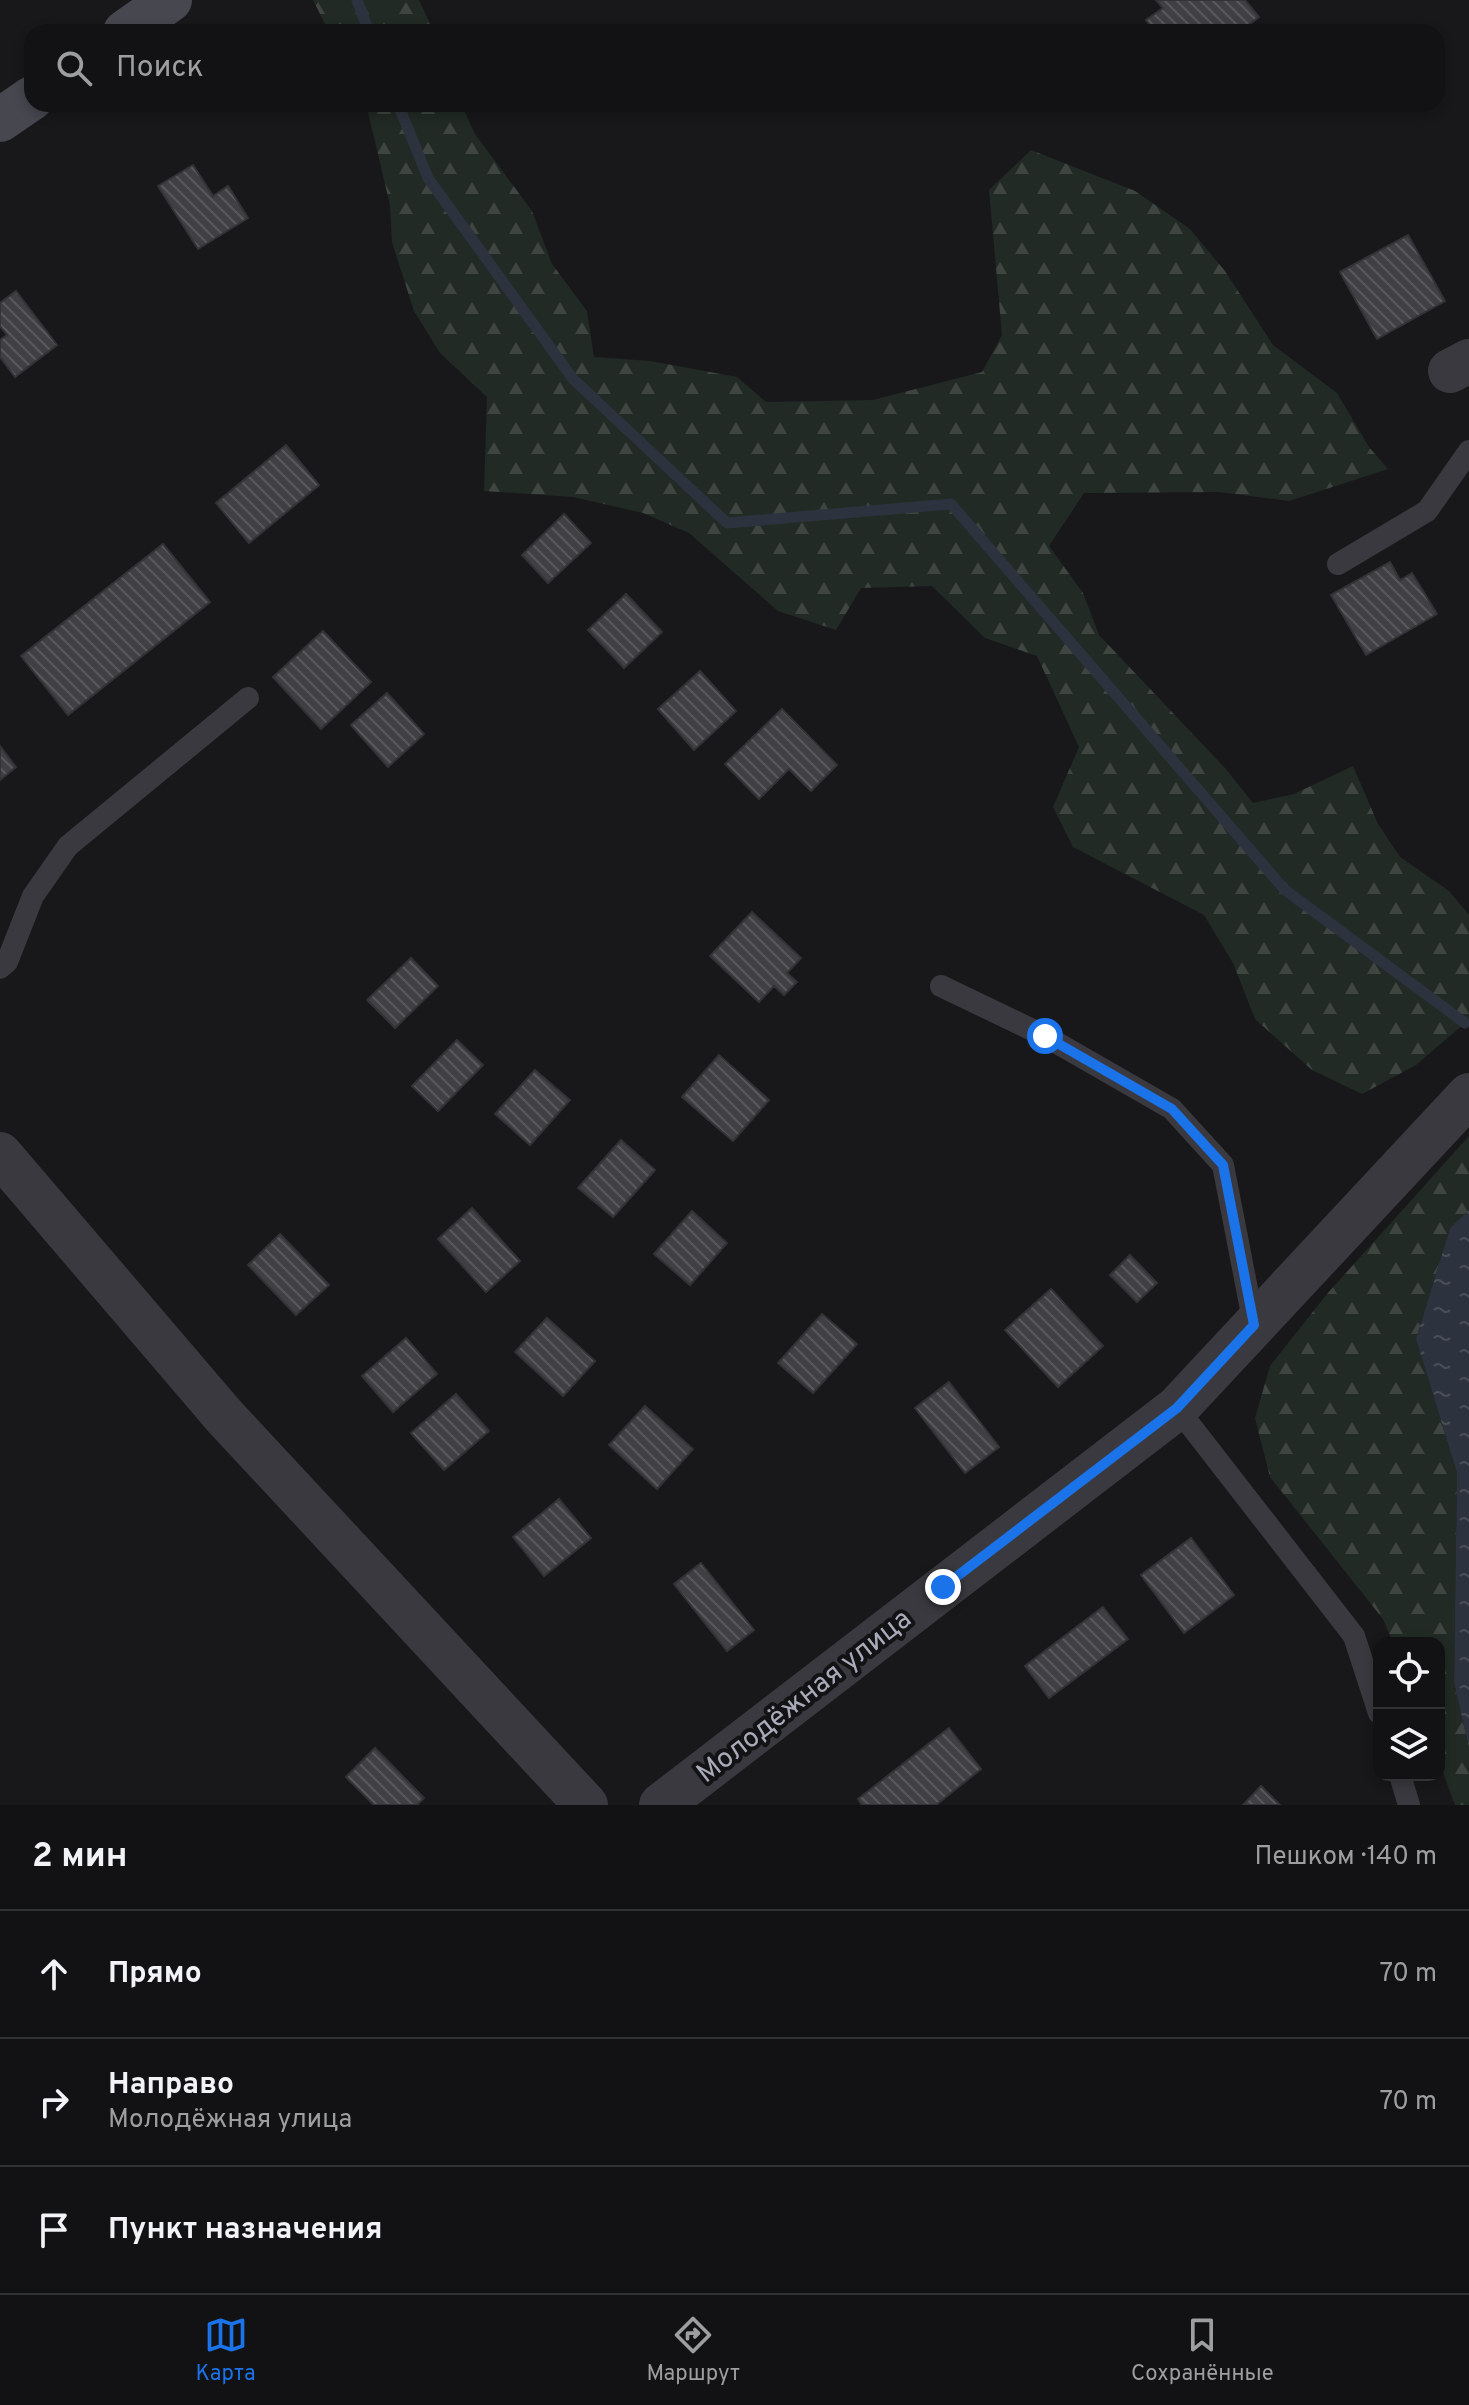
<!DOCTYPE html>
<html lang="ru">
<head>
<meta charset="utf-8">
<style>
	:root { --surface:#121214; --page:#1f2022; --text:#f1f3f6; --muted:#9c9ea0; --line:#313234; --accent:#1a73e8 }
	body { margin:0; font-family:Overpass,sans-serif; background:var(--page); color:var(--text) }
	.controls { position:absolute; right:24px; bottom:24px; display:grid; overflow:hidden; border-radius:16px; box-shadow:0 4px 12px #0003 }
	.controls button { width:72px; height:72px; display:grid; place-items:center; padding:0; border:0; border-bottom:2px solid var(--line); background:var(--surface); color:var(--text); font:40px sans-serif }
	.stop { position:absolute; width:24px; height:24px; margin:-18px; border:6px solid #1a73e8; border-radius:50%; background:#fff }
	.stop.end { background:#1a73e8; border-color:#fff; box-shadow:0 2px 8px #0008 }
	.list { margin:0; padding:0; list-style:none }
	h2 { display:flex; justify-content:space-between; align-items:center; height:104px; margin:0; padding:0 32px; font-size:34px }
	h2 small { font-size:26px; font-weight:400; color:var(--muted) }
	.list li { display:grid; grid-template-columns:52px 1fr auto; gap:24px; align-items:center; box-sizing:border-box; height:128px; padding:0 32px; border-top:2px solid var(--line) }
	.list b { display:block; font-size:30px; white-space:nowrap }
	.list p { margin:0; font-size:26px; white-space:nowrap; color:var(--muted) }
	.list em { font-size:26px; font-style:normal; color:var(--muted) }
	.icon { flex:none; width:44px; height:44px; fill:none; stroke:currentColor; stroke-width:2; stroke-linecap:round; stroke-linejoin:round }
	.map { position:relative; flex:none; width:1469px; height:1805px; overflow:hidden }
	.search { position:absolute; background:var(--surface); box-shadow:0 4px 12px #0003; left:24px; right:24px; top:24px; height:88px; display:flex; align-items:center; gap:20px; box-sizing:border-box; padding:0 28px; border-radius:24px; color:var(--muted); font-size:30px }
	.sheet { height:488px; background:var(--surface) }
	nav { display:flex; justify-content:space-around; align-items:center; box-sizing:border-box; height:112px; border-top:2px solid var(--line); background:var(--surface); font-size:22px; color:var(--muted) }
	nav a { display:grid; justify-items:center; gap:4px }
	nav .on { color:var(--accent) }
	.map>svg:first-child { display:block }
	.forest { fill:url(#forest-firs) }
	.water { fill:url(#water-ripples) }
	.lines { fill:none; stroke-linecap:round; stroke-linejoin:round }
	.stream { stroke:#2d333e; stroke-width:11 }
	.building { fill:url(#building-back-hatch); stroke:#333236; stroke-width:2 }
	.lane { stroke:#39393f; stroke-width:22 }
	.street { stroke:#39393f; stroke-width:44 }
	.secondary { stroke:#46474f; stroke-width:44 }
	.route { stroke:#1a73e8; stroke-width:10 }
	.labels { text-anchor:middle; stroke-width:8; stroke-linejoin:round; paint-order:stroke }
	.street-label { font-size:28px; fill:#aaabba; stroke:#131315 }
</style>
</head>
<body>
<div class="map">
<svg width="1469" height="1805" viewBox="0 0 1469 1805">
	<defs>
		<pattern id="forest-firs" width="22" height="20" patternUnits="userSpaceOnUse" patternTransform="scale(2)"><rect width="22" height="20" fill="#212a24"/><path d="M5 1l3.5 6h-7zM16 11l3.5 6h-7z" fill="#3f4642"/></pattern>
		<pattern id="water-ripples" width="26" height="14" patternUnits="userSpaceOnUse" patternTransform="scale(2)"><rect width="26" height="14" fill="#2d333e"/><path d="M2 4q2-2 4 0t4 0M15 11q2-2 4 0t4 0" fill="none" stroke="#494e58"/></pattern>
		<pattern id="building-back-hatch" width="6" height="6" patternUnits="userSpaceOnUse" patternTransform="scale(2)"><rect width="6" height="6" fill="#3f3f44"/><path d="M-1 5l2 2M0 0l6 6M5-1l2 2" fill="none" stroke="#58585d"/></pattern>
	</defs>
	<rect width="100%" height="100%" fill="#18181a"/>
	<!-- forest -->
	<g class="forest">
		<path d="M313 0H419L434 32H329Z"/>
		<path d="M366 104H461L475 134 532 211 552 264 587 311 594 357 650 361 737 377 766 402 873 400 982 372 1002 335 989 190 1031 150 1135 191 1190 229 1225 271 1273 345 1337 393 1369 447 1388 469 1289 501 1219 492 1084 493 1049 546 1083 593 1099 635 1225 768 1253 803 1294 794 1353 766 1378 824 1400 857 1449 891 1469 915V1018L1465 1023 1416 1065 1362 1094 1312 1070 1255 1019 1233 963 1204 915 1073 847 1053 807 1079 747 1037 656 985 638 932 586 861 588 836 630 778 611 689 533 643 513 573 497 484 491 487 397 440 353 414 311 392 242 390 205Z"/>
		<path d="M1469 1136V1210L1450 1228 1416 1339 1457 1473 1454 1682 1469 1748V1805H1455L1439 1762V1643H1393L1383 1619 1270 1477 1255 1418 1270 1366 1327 1294Z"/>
	</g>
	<!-- water -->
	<path class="water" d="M1469 1210V1748L1454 1682 1457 1473 1416 1339 1450 1228Z"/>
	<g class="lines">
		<!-- stream -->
		<g class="stream">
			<path d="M357 0 369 32"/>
			<path d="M398 104 428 178 573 379 727 523 951 504 1285 890 1465 1023"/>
		</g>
	</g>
	<!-- building -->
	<g class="building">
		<path d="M1156 0H1245L1259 17 1239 32H1155L1146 20 1163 8Z"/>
		<path d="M193 165 213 196 228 186 248 218 198 249 158 186Z"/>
		<path d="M1408 235 1445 301 1377 339 1340 272Z"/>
		<path d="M16 291 57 345 15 377 0 357V340L7 335 0 326V303Z"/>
		<path d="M286 445 319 485 249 543 216 503Z"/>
		<path d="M564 514 591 543 548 583 522 555Z"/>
		<path d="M163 544 210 602 68 715 21 656Z"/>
		<path d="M1390 562 1400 580 1412 573 1437 614 1366 655 1331 595Z"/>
		<path d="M626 594 662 632 624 668 588 630Z"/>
		<path d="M323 631 371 682 321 729 273 677Z"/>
		<path d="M700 671 736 711 694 750 658 709Z"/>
		<path d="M387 693 424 734 388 767 351 725Z"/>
		<path d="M782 709 837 765 811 791 789 769 759 799 725 764Z"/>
		<path d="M0 746 16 767 0 780Z"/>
		<path d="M752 912 801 958 787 973 797 982 784 995 774 986 759 1002 710 956Z"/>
		<path d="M411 958 438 986 395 1028 367 1000Z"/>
		<path d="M457 1040 483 1065 438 1111 412 1086Z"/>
		<path d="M719 1055 769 1100 733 1141 682 1097Z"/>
		<path d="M535 1070 570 1100 530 1145 495 1114Z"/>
		<path d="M621 1140 655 1170 613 1217 578 1188Z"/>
		<path d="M472 1208 520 1261 486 1292 438 1239Z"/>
		<path d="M692 1211 727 1243 690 1285 654 1254Z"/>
		<path d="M280 1234 329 1285 296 1315 248 1265Z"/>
		<path d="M1130 1255 1157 1283 1137 1302 1110 1275Z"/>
		<path d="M1051 1289 1103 1346 1058 1387 1005 1330Z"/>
		<path d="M822 1314 857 1344 813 1393 778 1363Z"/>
		<path d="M547 1318 595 1361 563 1396 515 1352Z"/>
		<path d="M406 1338 437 1374 393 1412 362 1376Z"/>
		<path d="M949 1382 999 1447 965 1473 915 1408Z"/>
		<path d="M456 1394 489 1431 444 1470 411 1433Z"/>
		<path d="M645 1406 693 1449 657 1489 609 1445Z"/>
		<path d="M559 1499 591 1538 544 1576 513 1537Z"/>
		<path d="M1191 1538 1234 1595 1184 1633 1141 1575Z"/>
		<path d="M701 1563 754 1630 727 1651 674 1584Z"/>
		<path d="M1103 1607 1128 1639 1049 1698 1025 1666Z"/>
		<path d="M949 1728 981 1769 936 1805H862L858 1799Z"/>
		<path d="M375 1748 424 1798 417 1805H374L346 1777Z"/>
		<path d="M1261 1786 1280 1805H1243Z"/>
	</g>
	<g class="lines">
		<!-- lane -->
		<g class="lane">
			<path d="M1338 564 1427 511 1469 451"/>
			<path d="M0 968 7 962 33 896 68 846 248 698"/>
			<path d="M941 986 1045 1036 1172 1109 1223 1165 1254 1325"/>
			<path d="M1177 1408 1354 1636 1379 1713"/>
			<path d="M1400 1775 1409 1805"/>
		</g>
		<!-- street -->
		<g class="street">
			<path d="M1450 371 1469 361"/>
			<path d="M0 1154 224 1416 586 1805"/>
			<path d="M661 1805 1177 1408 1469 1095"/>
		</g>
		<!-- secondary -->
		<g class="secondary">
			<path d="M125 32 170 0"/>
			<path d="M0 120 32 98"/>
		</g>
	</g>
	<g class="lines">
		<!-- route -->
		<path class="route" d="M943 1587 1177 1408 1254 1325 1223 1165 1172 1109 1045 1036"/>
	</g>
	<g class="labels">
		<!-- street labels -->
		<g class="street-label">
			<text transform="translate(803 1695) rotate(-38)" y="10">Молодёжная улица</text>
		</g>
	</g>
</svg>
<div class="controls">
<button><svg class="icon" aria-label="locate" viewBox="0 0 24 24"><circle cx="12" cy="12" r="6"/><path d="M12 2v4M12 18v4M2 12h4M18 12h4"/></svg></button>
<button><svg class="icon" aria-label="layers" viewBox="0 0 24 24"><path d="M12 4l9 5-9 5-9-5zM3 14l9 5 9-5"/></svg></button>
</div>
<div class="stop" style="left:1045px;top:1036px"></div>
<div class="stop end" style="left:943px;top:1587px"></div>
<div class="search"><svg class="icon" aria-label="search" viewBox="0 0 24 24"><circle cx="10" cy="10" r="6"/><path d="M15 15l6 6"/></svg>Поиск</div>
</div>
<section class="sheet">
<h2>2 мин<small>Пешком · 140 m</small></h2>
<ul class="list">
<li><svg class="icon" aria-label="ahead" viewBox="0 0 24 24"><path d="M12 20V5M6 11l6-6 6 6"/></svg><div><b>Прямо</b></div><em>70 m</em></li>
<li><svg class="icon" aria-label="right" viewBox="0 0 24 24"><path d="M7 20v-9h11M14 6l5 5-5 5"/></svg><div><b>Направо</b><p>Молодёжная улица</p></div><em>70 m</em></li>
<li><svg class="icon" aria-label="arrive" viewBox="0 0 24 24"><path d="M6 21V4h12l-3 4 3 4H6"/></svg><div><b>Пункт назначения</b></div></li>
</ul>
</section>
<nav>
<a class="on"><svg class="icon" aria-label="map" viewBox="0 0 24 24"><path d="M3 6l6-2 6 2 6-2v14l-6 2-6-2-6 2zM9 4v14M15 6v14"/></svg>Карта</a>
<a><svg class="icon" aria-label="directions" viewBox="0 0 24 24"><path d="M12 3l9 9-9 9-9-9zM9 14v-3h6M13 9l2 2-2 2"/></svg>Маршрут</a>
<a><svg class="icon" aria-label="saved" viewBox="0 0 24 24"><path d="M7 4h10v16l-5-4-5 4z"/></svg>Сохранённые</a>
</nav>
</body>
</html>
